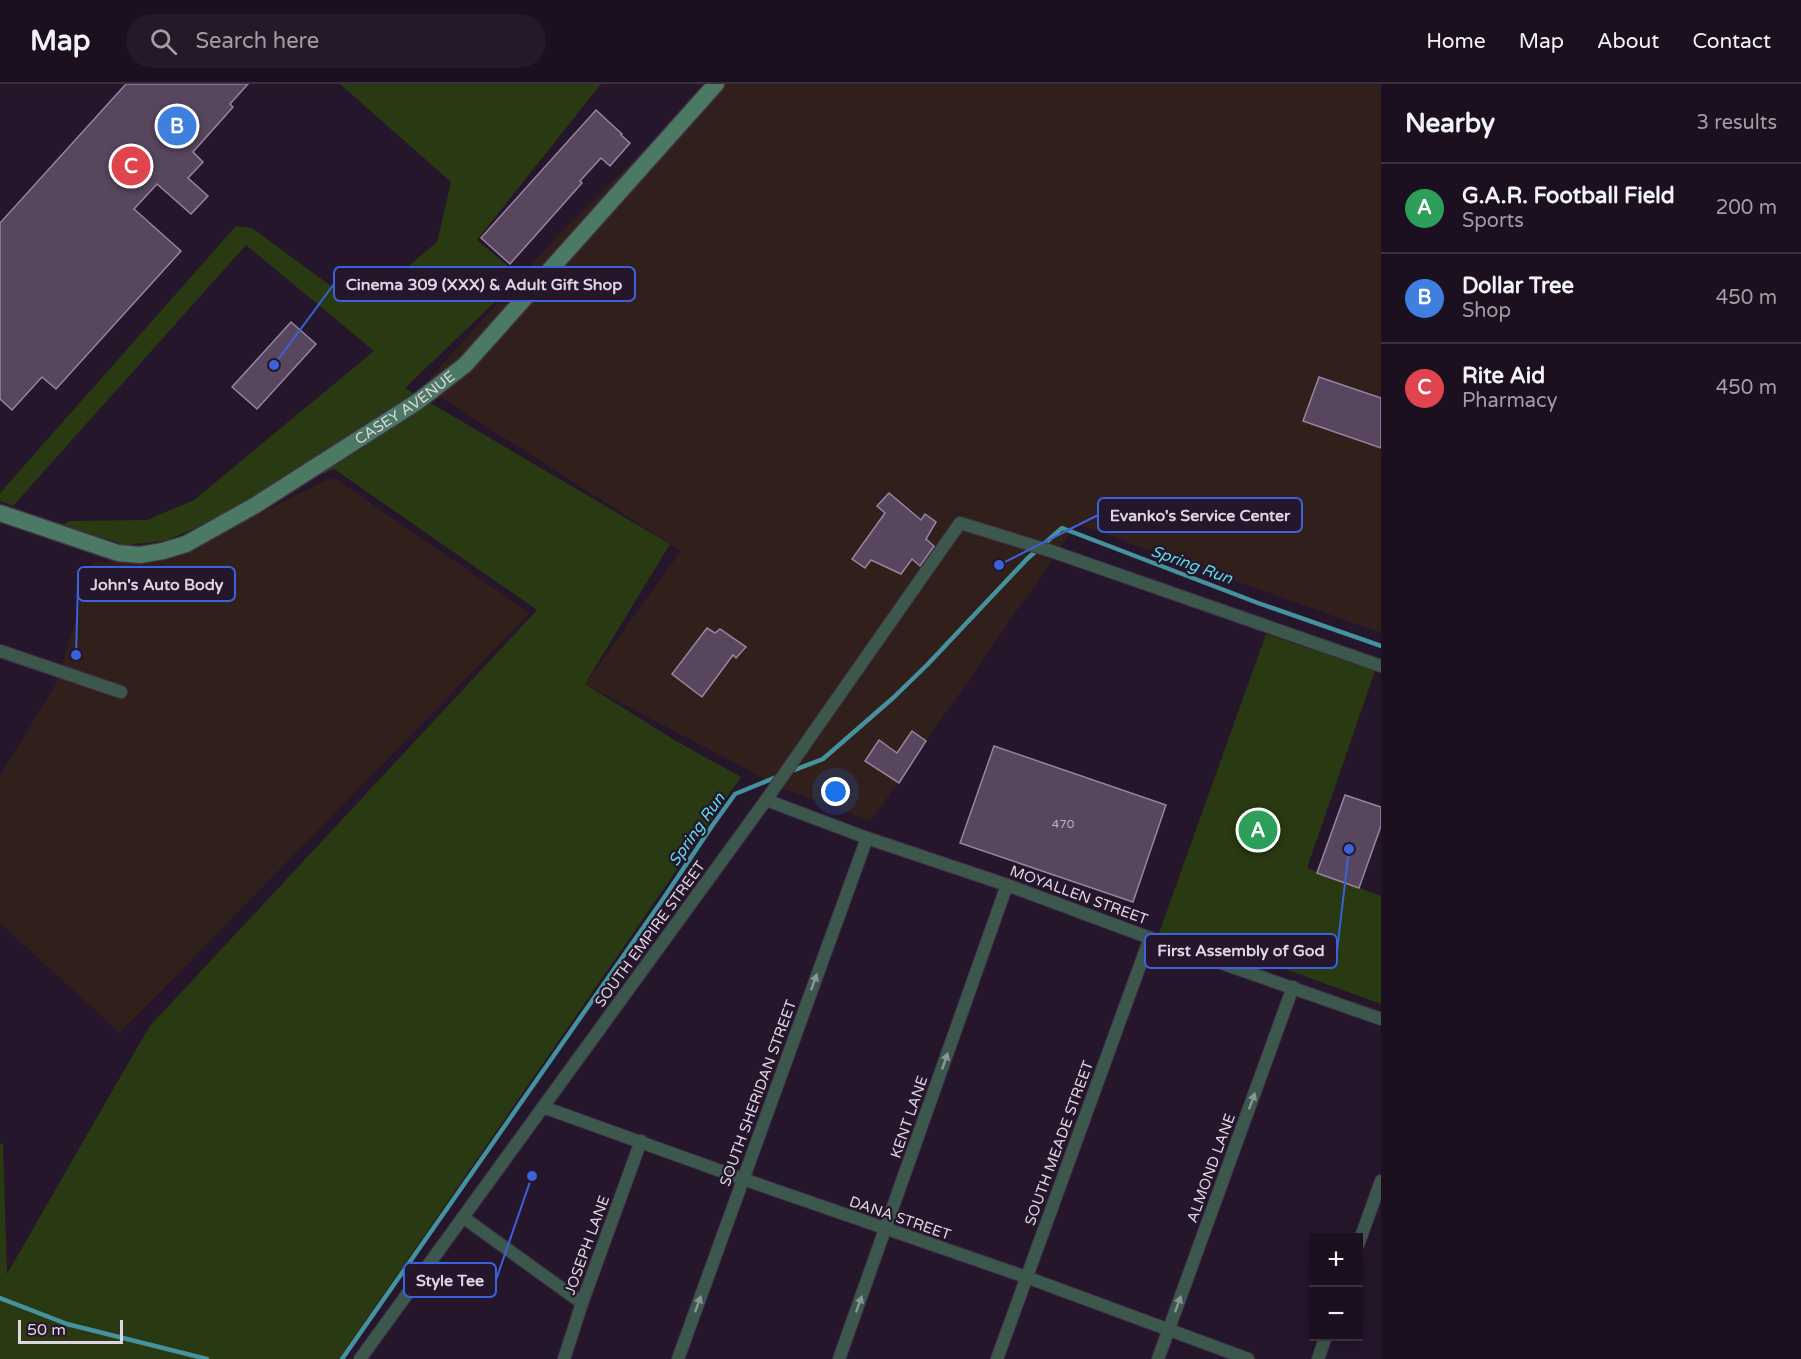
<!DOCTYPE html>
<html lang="en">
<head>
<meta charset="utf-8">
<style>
	:root { --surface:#1c1020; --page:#251929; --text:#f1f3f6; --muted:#a09da5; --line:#3a303e; --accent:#f59b9c }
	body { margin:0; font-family:"Varela Round",sans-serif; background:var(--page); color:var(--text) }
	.controls { position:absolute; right:18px; bottom:18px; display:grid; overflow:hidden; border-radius:0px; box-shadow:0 6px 24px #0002 }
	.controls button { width:54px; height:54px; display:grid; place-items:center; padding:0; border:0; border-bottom:2px solid var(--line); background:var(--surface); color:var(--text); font:30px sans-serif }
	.scale { position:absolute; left:18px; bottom:15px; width:105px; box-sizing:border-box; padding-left:6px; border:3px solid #ded4e2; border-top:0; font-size:16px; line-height:21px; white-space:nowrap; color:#ded4e2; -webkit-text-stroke:4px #25162b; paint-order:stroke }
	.you { position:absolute; left:836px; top:708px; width:21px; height:21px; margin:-15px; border:4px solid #fff; border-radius:50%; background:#1a73e8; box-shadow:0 0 0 9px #1a73e833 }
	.badge { display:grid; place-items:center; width:39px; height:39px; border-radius:50%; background:var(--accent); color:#fff; font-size:20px; font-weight:700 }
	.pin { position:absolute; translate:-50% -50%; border:3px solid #fff; box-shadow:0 2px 6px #0006 }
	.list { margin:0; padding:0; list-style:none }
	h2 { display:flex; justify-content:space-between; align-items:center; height:78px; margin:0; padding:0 24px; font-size:26px }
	h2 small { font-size:20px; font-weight:400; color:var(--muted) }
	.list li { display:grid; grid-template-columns:39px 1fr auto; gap:18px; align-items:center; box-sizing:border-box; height:90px; padding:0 24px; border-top:2px solid var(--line) }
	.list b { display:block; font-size:22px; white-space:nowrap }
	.list p { margin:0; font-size:20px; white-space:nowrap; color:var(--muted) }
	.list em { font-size:20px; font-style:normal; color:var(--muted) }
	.icon { flex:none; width:33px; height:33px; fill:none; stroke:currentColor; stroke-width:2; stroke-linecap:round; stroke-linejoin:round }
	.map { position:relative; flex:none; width:1381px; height:1275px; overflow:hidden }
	header { display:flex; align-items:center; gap:36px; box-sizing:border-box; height:84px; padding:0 30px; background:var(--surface); border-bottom:2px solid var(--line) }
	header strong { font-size:28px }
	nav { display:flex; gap:33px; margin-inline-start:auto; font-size:21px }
	.search { width:420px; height:54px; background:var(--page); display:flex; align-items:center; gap:15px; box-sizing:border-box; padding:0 21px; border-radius:33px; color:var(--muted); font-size:22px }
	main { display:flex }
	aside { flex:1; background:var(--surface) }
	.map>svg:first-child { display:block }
	.industrial { fill:#311f1b }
	.green { fill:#293911 }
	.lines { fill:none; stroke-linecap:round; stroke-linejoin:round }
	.stream { stroke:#44929d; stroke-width:4.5 }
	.building { fill:#57465e; stroke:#97859f; stroke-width:1.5 }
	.street-casing { stroke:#3f3145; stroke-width:14 }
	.secondary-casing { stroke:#3f3145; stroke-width:19 }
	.street { stroke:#3c574b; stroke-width:12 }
	.secondary { stroke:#4c7964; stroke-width:16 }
	.oneway { fill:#8d9696 }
	.labels { text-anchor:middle; stroke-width:4.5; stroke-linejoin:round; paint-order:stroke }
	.number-label { font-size:12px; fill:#bcb0c1 }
	.street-label { font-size:15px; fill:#ded4e2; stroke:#25162b }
	.water-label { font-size:16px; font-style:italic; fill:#57deeb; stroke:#25162b }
	.leader { fill:none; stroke:#3a62da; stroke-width:2 }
	.callout-dot { fill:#3a62da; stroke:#25162b; stroke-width:2 }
	.callout { fill:#25162b; stroke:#3a62da; stroke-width:2 }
	.callout-label { font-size:16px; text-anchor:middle; font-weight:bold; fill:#ded4e2 }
</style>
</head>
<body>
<header>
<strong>Map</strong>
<div class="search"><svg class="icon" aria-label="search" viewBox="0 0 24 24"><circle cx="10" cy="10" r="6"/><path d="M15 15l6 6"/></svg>Search here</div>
<nav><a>Home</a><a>Map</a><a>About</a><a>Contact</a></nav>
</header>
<main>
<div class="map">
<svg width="1381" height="1275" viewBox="0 0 1381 1275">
	<rect width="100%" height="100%" fill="#25162b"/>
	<!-- industrial -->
	<g class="industrial">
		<path d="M705 0H1381V549L1077 440 871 737 786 706 585 600 681 467 423 302 561 148 684 26Z"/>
		<path d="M333 393 530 529 120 949 0 839V692L57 598 93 478 164 477Z"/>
	</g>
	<!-- green -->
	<g class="green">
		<path d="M340 0H601L477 156 521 193 405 304 670 460 585 600 676 657 741 693 339 1275H0V1059L3 1060 7 1190 149 943 537 526 334 385 165 457 126 461 63 441 68 437 147 436 194 416 374 267 246 161 13 422 0 417V409L236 142 252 144 347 214 393 195 437 158 451 98Z"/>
		<path d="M1266 550 1375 587 1307 784 1381 812V920L1274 881 1273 883 1159 849Z"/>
	</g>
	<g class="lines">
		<!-- stream -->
		<g class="stream">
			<path d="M789 688 823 675 893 614 927 581 1027 475 1062 444 1258 519 1381 562"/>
			<path d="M0 1214 67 1240 207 1275"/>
			<path d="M342 1275 661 818 712 742 735 710 779 692"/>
		</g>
	</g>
	<!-- building -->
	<g class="building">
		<path d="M126 0H248L230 20 233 23 193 68 203 78 188 94 208 112 191 130 157 100 134 125 181 167 56 305 42 293 12 326 0 315V139Z"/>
		<path d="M596 26 622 50 621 51 630 59 610 82 601 74 580 97 582 99 510 180 481 154Z"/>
		<path d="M291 238 316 260 257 325 232 303Z"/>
		<path d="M1319 293 1381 314V364L1303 337Z"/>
		<path d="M889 409 921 436 925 430 936 438 926 455 934 462 920 482 912 475 901 490 871 476 865 484 852 475 885 429 877 422Z"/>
		<path d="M707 544 715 549 720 545 746 563 736 574 733 571 702 613 672 590Z"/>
		<path d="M912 647 926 657 899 699 865 677 879 656 897 669Z"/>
		<path d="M994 662 1166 721 1133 818 960 759Z"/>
		<path d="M1345 711 1381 723V742L1359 804 1317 789Z"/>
	</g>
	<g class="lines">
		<defs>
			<g id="street">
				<path d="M0 567 121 608"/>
				<path d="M766 716 867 754 1007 801 1150 854 1381 935"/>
				<path d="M543 1023 743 1095 1026 1193 1248 1275"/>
				<path d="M464 1134 582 1219"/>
				<path d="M1358 1161 1381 1097"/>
				<path d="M360 1275 766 716 960 439 1051 467 1381 582"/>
				<path d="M564 1275 582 1219 641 1057"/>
				<path d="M678 1275 867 754"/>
				<path d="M839 1275 1007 801"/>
				<path d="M997 1275 1150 854"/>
				<path d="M1158 1275 1293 903"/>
				<path d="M1318 1275 1326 1252"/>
			</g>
			<g id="secondary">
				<path id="s1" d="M0 429 118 469 140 471 163 467 186 460 254 422 417 318 465 281 716 0"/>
			</g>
		</defs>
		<!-- street casing -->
		<use href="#street" class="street-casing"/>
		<!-- secondary casing -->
		<use href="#secondary" class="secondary-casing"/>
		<!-- street -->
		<use href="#street" class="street"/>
		<!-- secondary -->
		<use href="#secondary" class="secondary"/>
	</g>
	<!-- one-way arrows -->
	<defs><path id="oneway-solid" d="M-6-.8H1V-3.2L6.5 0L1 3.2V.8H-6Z" transform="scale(1.5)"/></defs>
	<g class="oneway">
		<use href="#oneway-solid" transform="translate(814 898) rotate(-70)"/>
		<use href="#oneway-solid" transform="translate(945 977) rotate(-71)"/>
		<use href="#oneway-solid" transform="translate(1252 1017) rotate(-70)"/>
		<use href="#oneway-solid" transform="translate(698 1220) rotate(-70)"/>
		<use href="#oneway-solid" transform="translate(859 1220) rotate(-70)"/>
		<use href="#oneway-solid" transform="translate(1178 1220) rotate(-70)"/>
	</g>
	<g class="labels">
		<!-- number labels -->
		<g class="number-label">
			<text x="1063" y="744">470</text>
		</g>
		<!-- street labels -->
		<g class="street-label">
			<text dy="5" stroke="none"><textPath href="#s1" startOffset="452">CASEY AVENUE</textPath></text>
			<text transform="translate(1079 811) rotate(20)" y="5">MOYALLEN STREET</text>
			<text transform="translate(650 850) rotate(-54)" y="5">SOUTH EMPIRE STREET</text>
			<text transform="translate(758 1009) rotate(-70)" y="5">SOUTH SHERIDAN STREET</text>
			<text transform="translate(909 1033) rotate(-71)" y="5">KENT LANE</text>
			<text transform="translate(1059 1059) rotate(-70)" y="5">SOUTH MEADE STREET</text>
			<text transform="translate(1211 1084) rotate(-70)" y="5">ALMOND LANE</text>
			<text transform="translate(900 1134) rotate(19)" y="5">DANA STREET</text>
			<text transform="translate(587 1161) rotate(-70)" y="5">JOSEPH LANE</text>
		</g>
		<!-- water labels -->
		<g class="water-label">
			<text transform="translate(1192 480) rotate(20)" y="6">Spring Run</text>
			<text transform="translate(696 745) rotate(-55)" y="6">Spring Run</text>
		</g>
	</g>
	<!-- callouts -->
	<path class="leader" d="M274 281L334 200M999 481L1098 431M76 571L78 500M1349 765L1337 867M532 1092L496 1196"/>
	<g class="callout-dot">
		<circle cx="274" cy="281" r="6"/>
		<circle cx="999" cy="481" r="6"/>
		<circle cx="76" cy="571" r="6"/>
		<circle cx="1349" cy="765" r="6"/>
		<circle cx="532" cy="1092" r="6"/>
	</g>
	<g class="callout">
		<rect x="334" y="183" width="301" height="34" rx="6"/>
		<rect x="1098" y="414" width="204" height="34" rx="6"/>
		<rect x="78" y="483" width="157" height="34" rx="6"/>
		<rect x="1145" y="850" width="192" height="34" rx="6"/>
		<rect x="404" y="1179" width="92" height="34" rx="6"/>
	</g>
	<g class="callout-label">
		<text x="484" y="206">Cinema 309 (XXX) &amp; Adult Gift Shop</text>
		<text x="1200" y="437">Evanko's Service Center</text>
		<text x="157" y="506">John's Auto Body</text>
		<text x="1241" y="872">First Assembly of God</text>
		<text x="450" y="1202">Style Tee</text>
	</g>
</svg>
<div class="controls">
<button>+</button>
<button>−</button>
</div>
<div class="scale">50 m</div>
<div class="you"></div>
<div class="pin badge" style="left:1258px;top:746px;background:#2e9e5b">A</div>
<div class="pin badge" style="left:177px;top:42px;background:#3f7fe0">B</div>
<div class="pin badge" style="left:131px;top:82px;background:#e0444e">C</div>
</div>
<aside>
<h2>Nearby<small>3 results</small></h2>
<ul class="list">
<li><span class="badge" style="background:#2e9e5b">A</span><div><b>G.A.R. Football Field</b><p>Sports</p></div><em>200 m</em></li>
<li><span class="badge" style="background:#3f7fe0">B</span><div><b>Dollar Tree</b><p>Shop</p></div><em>450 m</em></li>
<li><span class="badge" style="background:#e0444e">C</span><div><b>Rite Aid</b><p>Pharmacy</p></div><em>450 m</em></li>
</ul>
</aside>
</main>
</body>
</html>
